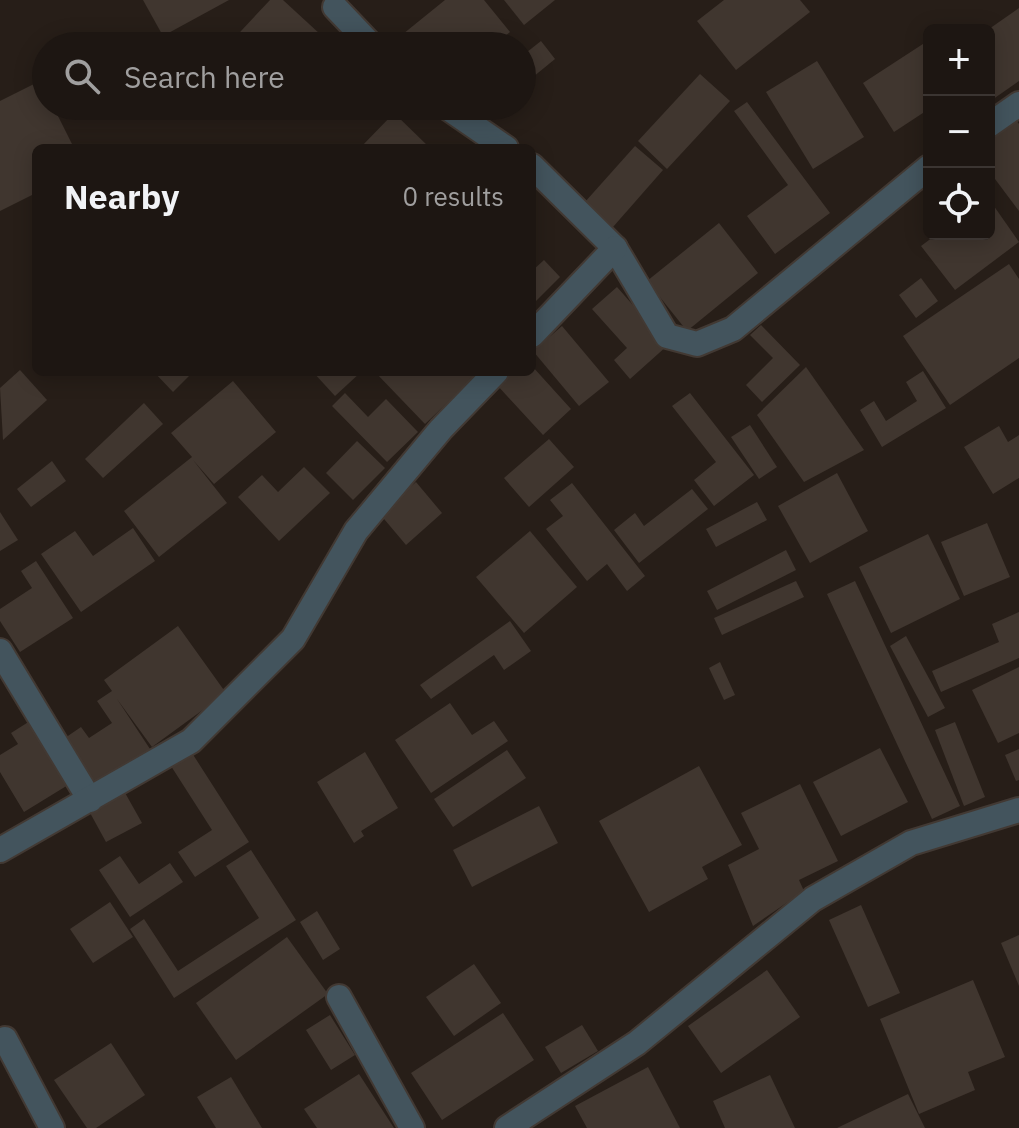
<!DOCTYPE html>
<html lang="en">
<head>
<meta charset="utf-8">
<style>
	:root { --surface:#1d1612; --page:#2a2320; --text:#f1f3f6; --muted:#a09f9f; --line:#3b3532 }
	body { margin:0; font-family:"IBM Plex Sans",sans-serif; background:var(--page); color:var(--text) }
	.controls { position:absolute; right:24px; top:24px; display:grid; overflow:hidden; border-radius:12px; box-shadow:0 4px 20px #0003 }
	.controls button { width:72px; height:72px; display:grid; place-items:center; padding:0; border:0; border-bottom:2px solid var(--line); background:var(--surface); color:var(--text); font:40px sans-serif }
	.list { margin:0; padding:0; list-style:none }
	h2 { display:flex; justify-content:space-between; align-items:center; height:104px; margin:0; padding:0 32px; font-size:34px }
	h2 small { font-size:26px; font-weight:400; color:var(--muted) }
	.icon { flex:none; width:44px; height:44px; fill:none; stroke:currentColor; stroke-width:2; stroke-linecap:round; stroke-linejoin:round }
	.map { position:relative; flex:none; width:1019px; height:1128px; overflow:hidden }
	.search { position:absolute; background:var(--surface); box-shadow:0 4px 20px #0003; left:32px; top:32px; width:504px; height:88px; display:flex; align-items:center; gap:20px; box-sizing:border-box; padding:0 28px; border-radius:44px; color:var(--muted); font-size:30px }
	.panel { position:absolute; background:var(--surface); box-shadow:0 4px 20px #0003; left:32px; top:144px; width:504px; height:232px; border-radius:12px }
	.map>svg:first-child { display:block }
	.building { fill:#40362f }
	.lines { fill:none; stroke-linecap:round; stroke-linejoin:round }
	.street-casing { stroke:#423933; stroke-width:28 }
	.street { stroke:#43545d; stroke-width:24 }
</style>
</head>
<body>
<div class="map">
<svg width="1019" height="1128" viewBox="0 0 1019 1128">
	<rect width="100%" height="100%" fill="#271e18"/>
	<!-- building -->
	<g class="building">
		<path d="M143 0H229L163 36Z"/>
		<path d="M270 0H283L333 46H227Z"/>
		<path d="M445 0H484L510 32 493 46H413L403 34Z"/>
		<path d="M504 0H555L524 25Z"/>
		<path d="M724 0H800L810 12 736 70 697 21Z"/>
		<path d="M1019 8V81L989 102V29Z"/>
		<path d="M541 41 555 59 522 86V56Z"/>
		<path d="M926 42 929 48V109L894 132 863 83Z"/>
		<path d="M817 61 864 137 813 169 766 92Z"/>
		<path d="M700 74 730 101 667 169 638 141Z"/>
		<path d="M40 81 46 92V106H53L74 148H36V193L0 211V101Z"/>
		<path d="M747 102 830 213 775 254 747 216 788 185 734 111Z"/>
		<path d="M248 106H275L263 120Z"/>
		<path d="M463 106H497L476 122Z"/>
		<path d="M394 113 430 148H360Z"/>
		<path d="M1014 117 1019 124V211L989 171V136Z"/>
		<path d="M635 146 663 170 613 227 585 202Z"/>
		<path d="M989 199 1019 242 955 290 921 246 937 234H989Z"/>
		<path d="M719 223 758 273 687 331 647 281Z"/>
		<path d="M544 260 560 277 532 305V271Z"/>
		<path d="M1009 264 1019 279V358L950 405 903 336Z"/>
		<path d="M921 278 938 301 916 318 899 295Z"/>
		<path d="M617 287 668 345 630 379 614 360 627 348 592 309Z"/>
		<path d="M761 325 800 365 762 402 746 385 773 358 750 335Z"/>
		<path d="M562 326 609 382 579 406 533 351Z"/>
		<path d="M532 366 571 409 543 435 497 385 511 372H532Z"/>
		<path d="M806 367 864 450 804 482 757 415Z"/>
		<path d="M20 370 47 400 3 440 0 388Z"/>
		<path d="M923 371 946 408 882 447 860 410 874 401 886 421 917 401 906 382Z"/>
		<path d="M154 372H193L173 392Z"/>
		<path d="M313 372H361L335 396Z"/>
		<path d="M375 372H480L425 424Z"/>
		<path d="M233 381 276 432 214 484 193 460 227 503 159 557 124 511 192 457 171 433Z"/>
		<path d="M345 393 368 417 386 399 418 432 387 462 332 406Z"/>
		<path d="M690 393 754 475 714 506 694 480 716 462 672 406Z"/>
		<path d="M144 403 163 424 103 478 85 459Z"/>
		<path d="M750 425 777 467 759 479 731 437Z"/>
		<path d="M999 426 1008 442 1019 435V478L993 494 964 447Z"/>
		<path d="M549 439 574 467 529 507 504 478Z"/>
		<path d="M357 441 385 468 353 500 326 473Z"/>
		<path d="M52 461 66 481 31 507 17 489Z"/>
		<path d="M304 467 330 493 279 541 238 497 262 475 278 492Z"/>
		<path d="M837 473 868 531 810 563 778 506Z"/>
		<path d="M416 482 442 513 406 545 379 513Z"/>
		<path d="M572 483 645 576 627 591 607 564 587 581 546 529 563 516 550 500Z"/>
		<path d="M692 489 708 509 639 563 614 530 635 513 644 526Z"/>
		<path d="M757 502 767 520 716 547 706 529Z"/>
		<path d="M0 512 18 540 0 551Z"/>
		<path d="M987 523 1010 577 964 596 941 542Z"/>
		<path d="M133 528 155 561 81 612 41 554 75 531 93 556Z"/>
		<path d="M530 531 577 587 524 633 476 577Z"/>
		<path d="M928 534 960 599 891 633 859 567Z"/>
		<path d="M786 550 796 570 717 610 707 591Z"/>
		<path d="M36 561 73 618 20 652 0 621V609L32 588 21 571Z"/>
		<path d="M796 581 804 597 722 635 714 618Z"/>
		<path d="M855 581 960 806 932 819 827 594Z"/>
		<path d="M1019 612V658L941 692 932 671 999 642 992 624Z"/>
		<path d="M510 621 531 651 504 670 494 655 431 699 420 685Z"/>
		<path d="M178 626 226 693 152 747 117 699 150 749 92 787 62 740 81 727 89 738 112 723 97 701 112 691 104 680Z"/>
		<path d="M906 636 945 708 928 717 890 646Z"/>
		<path d="M720 662 735 695 724 700 709 668Z"/>
		<path d="M1019 667V733L998 743 972 690Z"/>
		<path d="M450 703 472 735 494 721 508 741 431 793 395 740Z"/>
		<path d="M30 721 68 785 24 812 0 772V755L18 744 11 733Z"/>
		<path d="M955 722 985 797 964 806 935 730Z"/>
		<path d="M880 748 908 802 841 836 813 782Z"/>
		<path d="M1019 749V780L1016 781 1005 755Z"/>
		<path d="M507 750 526 778 453 827 434 799Z"/>
		<path d="M365 752 398 808 361 831 364 836 354 843 317 782Z"/>
		<path d="M192 753 249 842 195 877 178 852 212 830 171 766Z"/>
		<path d="M699 766 742 845 702 867 708 879 649 912 599 821Z"/>
		<path d="M800 784 838 861 799 880 804 891 753 926 728 865 759 849 741 813Z"/>
		<path d="M124 791 142 823 106 842 89 811Z"/>
		<path d="M539 806 558 843 472 887 453 850Z"/>
		<path d="M251 850 296 920 174 998 130 929 144 919 178 971 259 918 226 866Z"/>
		<path d="M120 856 139 884 170 863 183 882 130 917 99 870Z"/>
		<path d="M110 902 133 937 93 963 70 929Z"/>
		<path d="M861 905 900 993 868 1007 829 920Z"/>
		<path d="M317 911 340 949 323 960 300 922Z"/>
		<path d="M1019 935V986L1001 943Z"/>
		<path d="M287 937 328 994 236 1060 196 1003Z"/>
		<path d="M474 964 501 1003 454 1036 426 997Z"/>
		<path d="M767 970 800 1017 721 1073 688 1026Z"/>
		<path d="M973 980 1005 1057 968 1072 975 1090 919 1114 880 1019Z"/>
		<path d="M503 1013 534 1060 442 1120 411 1073Z"/>
		<path d="M330 1015 355 1055 331 1070 306 1030Z"/>
		<path d="M582 1025 598 1051 561 1073 545 1047Z"/>
		<path d="M111 1043 145 1095 96 1128H87L54 1080Z"/>
		<path d="M648 1067 680 1128H587L575 1106Z"/>
		<path d="M359 1074 394 1128H317L304 1109Z"/>
		<path d="M770 1075 795 1128H725L713 1101Z"/>
		<path d="M231 1077 262 1128H216L197 1097Z"/>
		<path d="M908 1094 925 1128H837Z"/>
	</g>
	<g class="lines">
		<defs>
			<g id="street">
				<path d="M335 7 372 46"/>
				<path d="M445 106 506 148"/>
				<path d="M989 125 1019 104"/>
				<path d="M532 166 615 248 667 336 697 344 733 329 929 167"/>
				<path d="M532 335 615 248"/>
				<path d="M0 651 90 800"/>
				<path d="M0 850 191 741 293 639 356 531 441 429 496 372"/>
				<path d="M339 997 412 1128"/>
				<path d="M5 1039 52 1128"/>
				<path d="M507 1128 637 1043 813 899 911 843 1019 810"/>
			</g>
		</defs>
		<!-- street casing -->
		<use href="#street" class="street-casing"/>
		<!-- street -->
		<use href="#street" class="street"/>
	</g>
</svg>
<div class="controls">
<button>+</button>
<button>−</button>
<button><svg class="icon" aria-label="locate" viewBox="0 0 24 24"><circle cx="12" cy="12" r="6"/><path d="M12 2v4M12 18v4M2 12h4M18 12h4"/></svg></button>
</div>
<div class="search"><svg class="icon" aria-label="search" viewBox="0 0 24 24"><circle cx="10" cy="10" r="6"/><path d="M15 15l6 6"/></svg>Search here</div>
<section class="panel">
<h2>Nearby<small>0 results</small></h2>
<ul class="list">
</ul>
</section>
</div>
</body>
</html>
